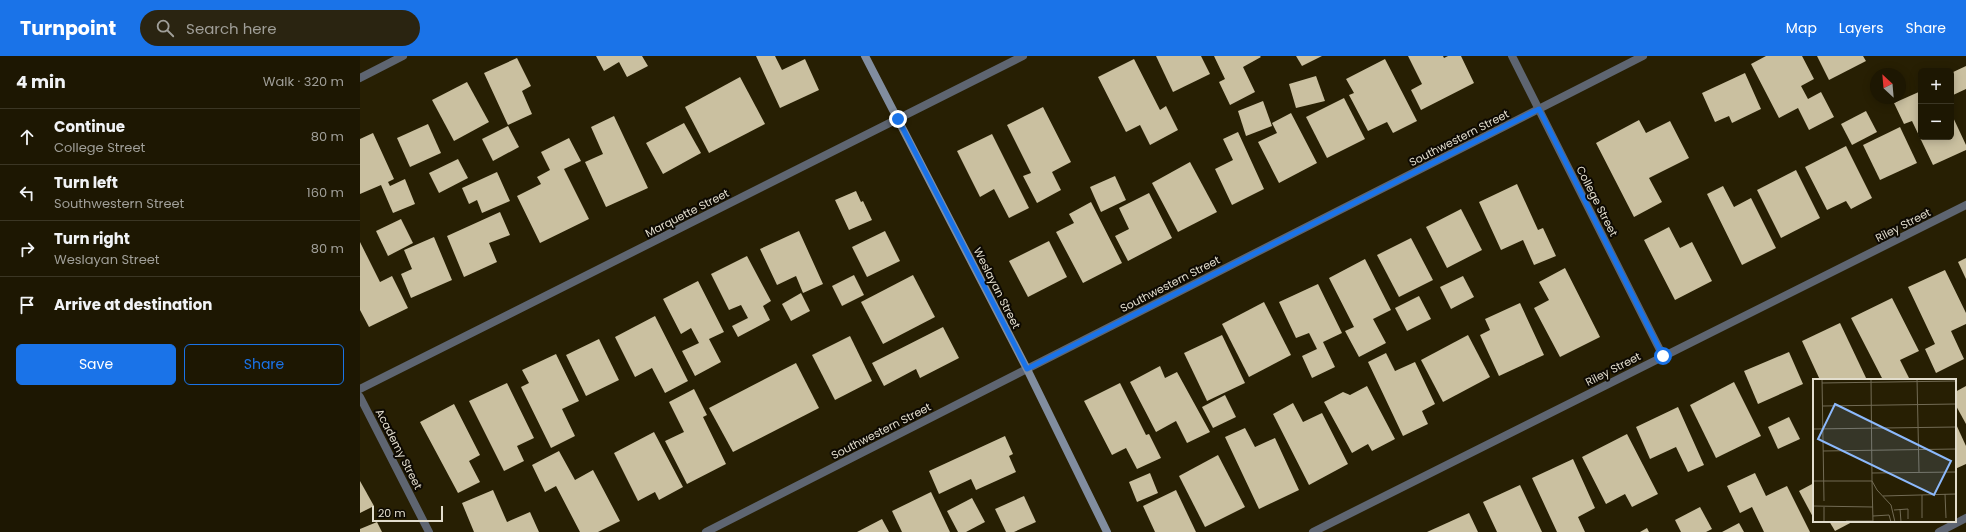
<!DOCTYPE html>
<html lang="en">
<head>
<meta charset="utf-8">
<style>
	:root { --surface:#1d1702; --page:#2a2411; --text:#f1f3f6; --muted:#a09f99; --line:#3b3624; --accent:#1a73e8 }
	body { margin:0; font-family:Poppins,sans-serif; background:var(--page); color:var(--text) }
	.controls { position:absolute; right:12px; top:12px; display:grid; overflow:hidden; border-radius:6px; box-shadow:0 2px 10px #0003 }
	.controls button { width:36px; height:36px; display:grid; place-items:center; padding:0; border:0; border-bottom:1px solid var(--line); background:var(--surface); color:var(--text); font:20px sans-serif }
	.compass { position:absolute; left:1510px; top:12px; width:36px; height:36px; border-radius:50%; background:var(--surface); box-shadow:0 2px 10px #0003; rotate:334deg }
	.scale { position:absolute; left:12px; bottom:10px; width:71px; box-sizing:border-box; padding-left:4px; border:2px solid #e2ddcd; border-top:0; font-size:11px; line-height:14px; white-space:nowrap; color:#e2ddcd; -webkit-text-stroke:3px #0d0902; paint-order:stroke }
	.stop { position:absolute; width:12px; height:12px; margin:-9px; border:3px solid #1a73e8; border-radius:50%; background:#fff }
	.stop.end { background:#1a73e8; border-color:#fff; box-shadow:0 1px 4px #0008 }
	.list { margin:0; padding:0; list-style:none }
	h2 { display:flex; justify-content:space-between; align-items:center; height:52px; margin:0; padding:0 16px; font-size:17px }
	h2 small { font-size:13px; font-weight:400; color:var(--muted) }
	.list li { display:grid; grid-template-columns:26px 1fr auto; gap:12px; align-items:center; box-sizing:border-box; height:56px; padding:0 16px; border-top:1px solid var(--line) }
	.list b { display:block; font-size:15px; white-space:nowrap }
	.list p { margin:0; font-size:13px; white-space:nowrap; color:var(--muted) }
	.list em { font-size:13px; font-style:normal; color:var(--muted) }
	.actions { display:flex; gap:8px; padding:12px 16px }
	.actions a { flex:1; padding:9px 0; border:1px solid var(--accent); border-radius:6px; text-align:center; font-size:14px; color:var(--accent) }
	.actions .main { background:var(--accent); color:#fff }
	.icon { flex:none; width:22px; height:22px; fill:none; stroke:currentColor; stroke-width:2; stroke-linecap:round; stroke-linejoin:round }
	.map { position:relative; flex:none; width:1606px; height:476px; overflow:hidden }
	header { display:flex; align-items:center; gap:24px; box-sizing:border-box; height:56px; padding:0 20px; background:var(--accent); color:#fff }
	header strong { font-size:19px }
	nav { display:flex; gap:22px; margin-inline-start:auto; font-size:14px }
	.search { width:280px; height:36px; background:var(--page); display:flex; align-items:center; gap:10px; box-sizing:border-box; padding:0 14px; border-radius:22px; color:var(--muted); font-size:15px }
	main { display:flex }
	aside { flex:1; background:var(--surface) }
	.map>svg:first-child { display:block }
	.building { fill:#cac0a0 }
	.lines { fill:none; stroke-linecap:round; stroke-linejoin:round }
	.street { stroke:#5e6571; stroke-width:8 }
	.secondary { stroke:#818d9f; stroke-width:8 }
	.route { stroke:#1a73e8; stroke-width:5 }
	.labels { text-anchor:middle; stroke-width:4; stroke-linejoin:round; paint-order:stroke }
	.street-label { font-size:11px; fill:#e2ddcd; stroke:#0d0902 }
	.inset-road { fill:none; stroke:#726b54; stroke-width:1 }
	.view { fill:#8cb9fc; fill-opacity:0.15; stroke:#8cb9fc; stroke-width:2 }
	.inset-edge { fill:none; stroke:#e2ddcd; stroke-width:2 }
</style>
</head>
<body>
<header>
<strong>Turnpoint</strong>
<div class="search"><svg class="icon" aria-label="search" viewBox="0 0 24 24"><circle cx="10" cy="10" r="6"/><path d="M15 15l6 6"/></svg>Search here</div>
<nav><a>Map</a><a>Layers</a><a>Share</a></nav>
</header>
<main>
<aside>
<h2>4 min<small>Walk · 320 m</small></h2>
<ul class="list">
<li><svg class="icon" aria-label="ahead" viewBox="0 0 24 24"><path d="M12 20V5M6 11l6-6 6 6"/></svg><div><b>Continue</b><p>College Street</p></div><em>80 m</em></li>
<li><svg class="icon" aria-label="left" viewBox="0 0 24 24"><path d="M17 20v-9H6M10 6l-5 5 5 5"/></svg><div><b>Turn left</b><p>Southwestern Street</p></div><em>160 m</em></li>
<li><svg class="icon" aria-label="right" viewBox="0 0 24 24"><path d="M7 20v-9h11M14 6l5 5-5 5"/></svg><div><b>Turn right</b><p>Weslayan Street</p></div><em>80 m</em></li>
<li><svg class="icon" aria-label="arrive" viewBox="0 0 24 24"><path d="M6 21V4h12l-3 4 3 4H6"/></svg><div><b>Arrive at destination</b></div></li>
</ul>
<div class="actions"><a class="main">Save</a><a>Share</a></div>
</aside>
<div class="map">
<svg width="1606" height="476" viewBox="0 0 1606 476">
	<rect width="100%" height="100%" fill="#271f03"/>
	<!-- building -->
	<g class="building">
		<path d="M236 0H282L288 10 267 21 259 6 244 15Z"/>
		<path d="M396 0H415L422 14 445 3 459 34 420 52Z"/>
		<path d="M796 0H841L850 18 813 36Z"/>
		<path d="M854 0H900L901 1 883 11 895 36 870 49 859 26 865 23Z"/>
		<path d="M936 0H962L942 10Z"/>
		<path d="M1048 0H1083L1084 2 1088 0H1101L1114 27 1061 54 1051 34 1062 28Z"/>
		<path d="M1406 0H1442L1454 23 1441 30 1448 43 1461 36 1474 61 1449 74 1438 52 1419 62 1391 8Z"/>
		<path d="M1457 0H1503L1506 5 1469 24Z"/>
		<path d="M157 2 171 30 162 35 172 58 148 69 124 17Z"/>
		<path d="M774 3 800 54 806 50 818 74 790 89 780 69 766 76 738 21Z"/>
		<path d="M1025 3 1057 65 1033 77 1027 66 1008 75 989 39 994 37 986 23Z"/>
		<path d="M1606 10V33L1591 40V17Z"/>
		<path d="M1385 17 1401 53 1372 67 1369 60 1355 66 1342 37Z"/>
		<path d="M956 20 965 45 936 52 929 28Z"/>
		<path d="M380 21 405 68 349 97 325 51Z"/>
		<path d="M107 26 129 66 94 85 72 44Z"/>
		<path d="M1561 35V81H1591V57L1606 89V94L1573 109 1552 65 1544 68 1534 47Z"/>
		<path d="M984 42 1005 83 967 102 946 61Z"/>
		<path d="M903 45 912 70 886 80 878 55Z"/>
		<path d="M683 51 711 106 692 116 701 134 677 147 663 120 671 117 647 69Z"/>
		<path d="M1506 55 1517 76 1492 89 1481 68Z"/>
		<path d="M931 57 957 107 919 127 898 86 917 77 912 67Z"/>
		<path d="M254 60 288 132 246 151 225 106 243 98 231 71Z"/>
		<path d="M1279 64 1286 77 1310 65 1329 102 1289 122 1302 146 1274 161 1236 87Z"/>
		<path d="M324 67 341 97 303 118 286 87Z"/>
		<path d="M68 68 81 97 50 111 37 82Z"/>
		<path d="M148 70 159 91 133 105 122 83Z"/>
		<path d="M1540 71 1557 107 1520 124 1503 89Z"/>
		<path d="M878 76 904 133 872 149 855 113 873 104 863 83Z"/>
		<path d="M13 77 34 123 28 126 30 130 45 123 55 148 33 157 21 129 0 138V83Z"/>
		<path d="M632 78 669 152 649 162 634 133 620 141 597 95Z"/>
		<path d="M209 82 221 105 204 113 229 163 180 187 157 140 181 128 177 121 190 114 181 96Z"/>
		<path d="M1486 90 1512 142 1491 153 1486 145 1467 154 1445 111Z"/>
		<path d="M98 103 108 122 79 137 69 117Z"/>
		<path d="M830 106 857 156 818 176 792 127Z"/>
		<path d="M1436 114 1460 162 1421 182 1397 134Z"/>
		<path d="M137 116 150 145 122 157 117 144 109 148 102 132Z"/>
		<path d="M755 120 766 144 741 156 730 131Z"/>
		<path d="M1157 128 1178 174 1183 172 1196 200 1174 209 1163 184 1141 194 1119 146Z"/>
		<path d="M1363 130 1374 151 1391 142 1416 192 1382 209 1347 138Z"/>
		<path d="M496 135 501 146 503 145 512 164 489 174 475 144Z"/>
		<path d="M789 137 812 182 768 205 755 180 769 173 759 152Z"/>
		<path d="M731 146 762 207 723 227 696 176 714 167 709 158Z"/>
		<path d="M1101 153 1122 194 1087 212 1066 171Z"/>
		<path d="M140 156 150 179 129 187 137 206 104 221 87 180Z"/>
		<path d="M41 163 53 187 28 200 16 175Z"/>
		<path d="M1309 171 1320 192 1332 186 1352 225 1315 244 1284 184Z"/>
		<path d="M439 175 463 228 443 237 436 220 417 229 400 193Z"/>
		<path d="M525 175 540 205 507 221 492 191Z"/>
		<path d="M74 181 92 224 51 242 41 218 52 213 44 194Z"/>
		<path d="M1051 182 1073 224 1039 241 1017 199Z"/>
		<path d="M689 185 707 221 668 241 649 205Z"/>
		<path d="M0 186 20 226 32 220 48 252 9 271 0 254Z"/>
		<path d="M387 200 411 245 403 250 410 264 378 281 372 270 388 262 381 249 369 254 351 218Z"/>
		<path d="M1606 202V223L1598 206Z"/>
		<path d="M1005 203 1031 254 1013 263 1026 287 999 301 985 275 994 271 969 222Z"/>
		<path d="M1205 212 1240 281 1200 301 1174 252 1189 244 1179 226Z"/>
		<path d="M1585 214 1606 257V268L1591 275 1604 303 1576 317 1565 293 1575 288 1548 231Z"/>
		<path d="M494 219 504 239 482 250 472 230Z"/>
		<path d="M553 219 575 261 523 288 501 246Z"/>
		<path d="M1103 220 1114 241 1091 253 1080 231Z"/>
		<path d="M338 225 364 276 349 283 361 306 335 320 322 295 339 287 331 272 321 278 303 243Z"/>
		<path d="M958 228 982 277 963 286 975 311 952 322 942 300 957 293 949 277 936 282 919 246Z"/>
		<path d="M441 237 450 255 431 265 422 248Z"/>
		<path d="M1059 240 1071 263 1047 275 1035 252Z"/>
		<path d="M1532 242 1559 295 1540 304 1550 324H1523L1491 262Z"/>
		<path d="M904 246 931 299 889 321 862 268Z"/>
		<path d="M1160 247 1184 299 1139 320 1120 279 1130 274 1125 263Z"/>
		<path d="M295 260 328 325 305 337 292 312 275 321 255 281Z"/>
		<path d="M1480 267 1507 324H1460L1442 285Z"/>
		<path d="M583 271 599 302 560 322 556 313 524 330 512 307Z"/>
		<path d="M862 279 885 327 847 345 824 297Z"/>
		<path d="M1108 279 1130 321 1083 346 1061 304Z"/>
		<path d="M490 280 512 325 475 344 452 299Z"/>
		<path d="M239 283 259 324 226 340 206 299Z"/>
		<path d="M1429 296 1443 328 1398 348 1384 315Z"/>
		<path d="M1026 297 1035 315 1055 306 1075 348 1062 355 1068 368 1043 380 1008 306Z"/>
		<path d="M196 298 219 345 202 353 215 380 191 392 161 331 169 327 162 314Z"/>
		<path d="M436 307 459 352 373 396 349 352Z"/>
		<path d="M800 310 805 322 817 316 850 376 827 387 816 365 796 376 770 326Z"/>
		<path d="M1374 326 1401 380 1356 402 1330 349Z"/>
		<path d="M147 327 174 382 157 390 164 405 144 415 109 345Z"/>
		<path d="M760 327 786 379 789 378 801 402 777 413 766 392 752 399 724 345Z"/>
		<path d="M1007 330 1035 383 1012 395 1008 388 992 397 964 346 983 336 990 339Z"/>
		<path d="M1606 330V368L1595 348V336Z"/>
		<path d="M334 333 347 359 343 361 366 408 327 428 305 385 324 376 309 346Z"/>
		<path d="M865 339 876 361 853 372 842 351Z"/>
		<path d="M933 347 943 366 962 357 988 408 949 429 913 358Z"/>
		<path d="M94 348 120 399 109 405 120 426 98 437 60 366Z"/>
		<path d="M1318 351 1344 409 1328 416 1316 391 1290 403 1276 371Z"/>
		<path d="M1429 361 1440 383 1418 393 1408 371Z"/>
		<path d="M1595 366 1606 390V408L1595 413Z"/>
		<path d="M885 372 895 391 915 382 939 434 899 453 865 381Z"/>
		<path d="M294 376 323 431 299 444 295 436 278 445 254 397Z"/>
		<path d="M1267 378 1298 438 1272 451 1265 438 1246 448 1222 401Z"/>
		<path d="M645 380 653 398 649 400 656 416 616 434 611 423 579 438 569 415Z"/>
		<path d="M199 395 215 424 233 414 260 465 238 476H220L196 430 185 436 172 409Z"/>
		<path d="M858 399 885 451 845 471 819 420Z"/>
		<path d="M1213 403 1235 452 1218 461 1225 476H1197L1172 422Z"/>
		<path d="M790 417 798 437 777 446 769 426Z"/>
		<path d="M1395 417 1406 440 1427 430 1450 476H1404L1392 451 1380 457 1367 430Z"/>
		<path d="M0 425 14 450 0 457Z"/>
		<path d="M1454 427V463L1439 435Z"/>
		<path d="M1160 429 1182 476H1137L1123 446Z"/>
		<path d="M133 434 147 466 170 456 179 476H114L102 447Z"/>
		<path d="M816 434 836 476H795L783 450Z"/>
		<path d="M571 436 590 476H542L532 455Z"/>
		<path d="M664 440 676 466 654 476H646L635 453Z"/>
		<path d="M612 442 625 466 606 476H598L587 455Z"/>
		<path d="M1340 451 1352 473 1346 476H1321L1315 464Z"/>
		<path d="M1109 457 1118 476H1067Z"/>
		<path d="M522 463 529 476H497Z"/>
		<path d="M1469 465H1494L1475 475Z"/>
		<path d="M17 466 22 476H0V473Z"/>
		<path d="M1379 467 1384 476H1362Z"/>
		<path d="M1287 472 1289 476H1280Z"/>
	</g>
	<g class="lines">
		<!-- street -->
		<g class="street">
			<path d="M1152 0 1303 300"/>
			<path d="M0 22 43 0"/>
			<path d="M0 333 663 0"/>
			<path d="M0 341 69 476"/>
			<path d="M346 476 1283 0"/>
			<path d="M953 476 1606 149"/>
			<path d="M1579 476 1606 462"/>
		</g>
		<!-- secondary -->
		<path class="secondary" d="M505 0 667 313 747 476"/>
	</g>
	<g class="lines">
		<!-- route -->
		<path class="route" d="M538 63 667 313 1179 53 1303 300"/>
	</g>
	<g class="labels">
		<!-- street labels -->
		<g class="street-label">
			<text transform="translate(1099 82) rotate(-27)" y="4">Southwestern Street</text>
			<text transform="translate(1237 145) rotate(63)" y="4">College Street</text>
			<text transform="translate(327 157) rotate(-27)" y="4">Marquette Street</text>
			<text transform="translate(1543 169) rotate(-27)" y="4">Riley Street</text>
			<text transform="translate(810 228) rotate(-27)" y="4">Southwestern Street</text>
			<text transform="translate(637 232) rotate(63)" y="4">Weslayan Street</text>
			<text transform="translate(1253 313) rotate(-27)" y="4">Riley Street</text>
			<text transform="translate(521 375) rotate(-27)" y="4">Southwestern Street</text>
			<text transform="translate(39 393) rotate(63)" y="4">Academy Street</text>
		</g>
	</g>
	<!-- overview -->
	<g transform="translate(1453 323)">
		<rect width="143" height="143" fill="#271f03"/>
		<path class="inset-road" d="M9 0 11 122M58 0 59 102 64 111 78 126 82 143M104 0 106 93M9 4 143 2M10 27 143 25M0 50 143 48M10 72 143 70M59 94 143 93M0 102H59L60 143M132 115 133 139M109 116V139M70 117 143 115M0 127 60 128M11 128V143M87 130 88 143M81 131 95 130V140M60 137 76 136 78 143M33 142H60"/>
		<path class="view" d="M22 25 138 82 121 116 5 60Z"/>
		<rect width="143" height="143" class="inset-edge"/>
	</g>
</svg>
<div class="controls">
<button>+</button>
<button>−</button>
</div>
<svg class="compass" viewBox="-18 -18 36 36"><path d="M0-13l5 13h-10z" fill="#e53935"/><path d="M0 13l5-13h-10z" fill="#a09f99"/></svg>
<div class="scale">20 m</div>
<div class="stop" style="left:1303px;top:300px"></div>
<div class="stop end" style="left:538px;top:63px"></div>
</div>
</main>
</body>
</html>
